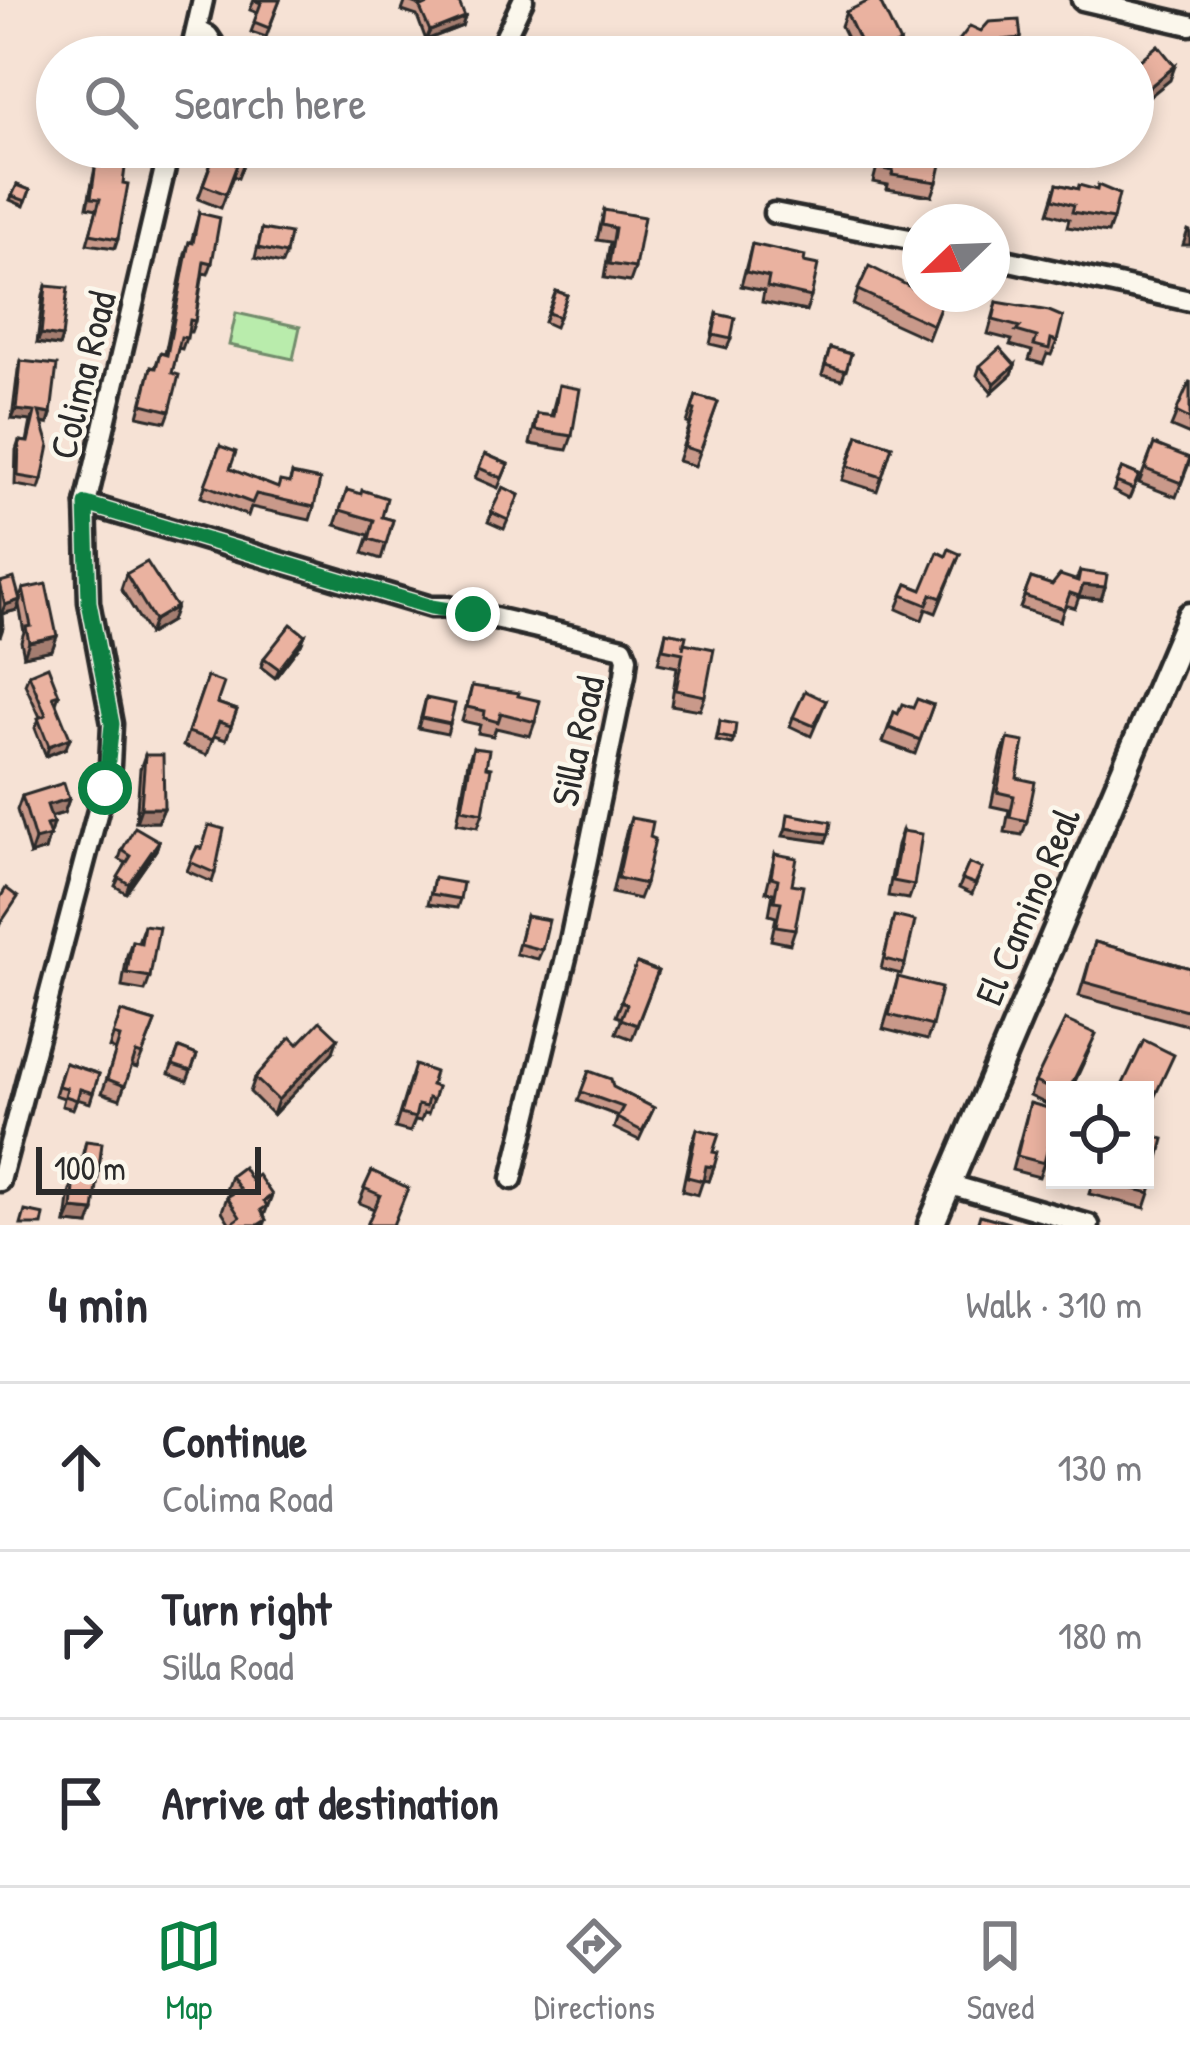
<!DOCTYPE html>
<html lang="en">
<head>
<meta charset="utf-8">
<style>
	:root { --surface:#fff; --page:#f7f7f7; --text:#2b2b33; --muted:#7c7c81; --line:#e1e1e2; --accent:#0b8043 }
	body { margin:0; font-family:"Patrick Hand",sans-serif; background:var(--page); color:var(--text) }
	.controls { position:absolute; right:36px; bottom:36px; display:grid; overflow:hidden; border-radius:0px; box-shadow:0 6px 18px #0003 }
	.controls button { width:108px; height:108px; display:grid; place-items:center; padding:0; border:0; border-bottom:3px solid var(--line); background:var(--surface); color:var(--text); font:60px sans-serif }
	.compass { position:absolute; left:902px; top:204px; width:108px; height:108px; border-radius:50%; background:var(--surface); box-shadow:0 6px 18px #0003; rotate:247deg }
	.scale { position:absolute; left:36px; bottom:30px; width:225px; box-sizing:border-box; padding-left:12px; border:6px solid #2b2b2b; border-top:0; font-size:33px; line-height:42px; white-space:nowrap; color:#2b2b2b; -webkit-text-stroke:9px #fbf7ec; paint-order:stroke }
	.stop { position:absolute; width:36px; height:36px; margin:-27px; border:9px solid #0b8043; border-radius:50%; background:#fff }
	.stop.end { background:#0b8043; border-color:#fff; box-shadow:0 3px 12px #0008 }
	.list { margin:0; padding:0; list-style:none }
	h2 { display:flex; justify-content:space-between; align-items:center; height:156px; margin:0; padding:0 48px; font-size:51px }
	h2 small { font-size:39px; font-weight:400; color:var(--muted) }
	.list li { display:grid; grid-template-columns:78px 1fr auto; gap:36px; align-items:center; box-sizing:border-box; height:168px; padding:0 48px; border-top:3px solid var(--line) }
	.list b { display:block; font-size:45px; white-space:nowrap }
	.list p { margin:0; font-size:39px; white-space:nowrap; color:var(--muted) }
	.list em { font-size:39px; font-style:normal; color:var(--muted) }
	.icon { flex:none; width:66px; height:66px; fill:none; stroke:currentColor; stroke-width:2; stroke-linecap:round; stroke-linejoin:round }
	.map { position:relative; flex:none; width:1190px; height:1225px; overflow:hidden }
	.search { position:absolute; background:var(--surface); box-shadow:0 6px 18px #0003; left:36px; right:36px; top:36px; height:132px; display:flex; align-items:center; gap:30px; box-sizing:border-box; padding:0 42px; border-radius:66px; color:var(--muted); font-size:45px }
	.sheet { height:660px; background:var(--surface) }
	nav { display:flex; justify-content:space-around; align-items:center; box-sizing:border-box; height:168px; border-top:3px solid var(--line); background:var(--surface); font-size:33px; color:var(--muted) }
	nav a { display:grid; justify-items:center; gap:6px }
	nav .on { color:var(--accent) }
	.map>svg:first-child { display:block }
	.green { fill:#b9ecac; stroke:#728c6c; stroke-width:3 }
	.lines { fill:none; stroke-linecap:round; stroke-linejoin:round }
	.minor-casing { stroke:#2b2b2b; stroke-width:27 }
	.secondary-casing { stroke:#2b2b2b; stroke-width:33 }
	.minor { stroke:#fbf7ec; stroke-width:18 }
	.secondary { stroke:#fbf7ec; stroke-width:24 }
	.wall { fill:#c9998a; stroke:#2b2b2b; stroke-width:3 }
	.shaded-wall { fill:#a47d70; stroke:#2b2b2b; stroke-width:3 }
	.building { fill:#eab2a0; stroke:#2b2b2b; stroke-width:3 }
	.route { stroke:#0b8043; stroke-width:15 }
	.labels { text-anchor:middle; stroke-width:9; stroke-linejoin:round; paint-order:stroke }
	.street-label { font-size:39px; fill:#2b2b2b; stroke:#fbf7ec }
</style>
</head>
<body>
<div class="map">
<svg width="1190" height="1225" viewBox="0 0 1190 1225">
	<rect width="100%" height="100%" fill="#f6e2d5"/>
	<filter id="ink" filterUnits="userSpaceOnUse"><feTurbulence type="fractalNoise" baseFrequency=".00833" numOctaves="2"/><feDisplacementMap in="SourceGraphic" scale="24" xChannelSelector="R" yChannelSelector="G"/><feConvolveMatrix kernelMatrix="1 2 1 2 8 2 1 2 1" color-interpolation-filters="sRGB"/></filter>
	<g filter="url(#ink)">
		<!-- green -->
		<path class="green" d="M236 313 300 327 293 359 229 345Z"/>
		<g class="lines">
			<defs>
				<g id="minor">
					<path d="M1082 0 1190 25"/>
					<path d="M197 30 208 36 222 57"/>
					<path d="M190 57 203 0"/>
					<path d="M496 57 523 0"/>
					<path d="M774 213 920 241"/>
					<path d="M992 257 1190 301"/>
					<path d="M86 504 431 607H448L623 648 627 658 625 675 570 941 512 1179"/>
					<path d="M0 1181 110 765 112 724 89 602 86 504 170 147"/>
					<path d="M947 1184 1089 1225"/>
				</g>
				<path id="secondary" d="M931 1225 1190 616"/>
			</defs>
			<!-- minor casing -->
			<use href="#minor" class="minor-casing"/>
			<!-- secondary casing -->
			<use href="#secondary" class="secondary-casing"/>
			<!-- minor -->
			<use href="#minor" class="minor"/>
			<!-- secondary -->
			<use href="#secondary" class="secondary"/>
		</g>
		<!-- wall -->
		<g class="wall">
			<path d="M254 0H280L266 37 251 32 258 13 250 10Z"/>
			<path d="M406 0H423L420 8 465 17 462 26 426 40 417 16 402 11Z"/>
			<path d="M846 12 900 43 895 57H856L841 26Z"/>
			<path d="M217 147H250L238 178 233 176 221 208 198 199Z"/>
			<path d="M882 147 937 182 932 196 887 189 888 185 873 182Z"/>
			<path d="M96 163 118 239 115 248 87 244 97 209 87 207Z"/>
			<path d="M1057 184 1078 189 1097 190 1113 219 1108 233 1067 227 1069 219 1048 213Z"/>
			<path d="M17 185 30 190 24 206 10 200Z"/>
			<path d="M604 210 635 268 630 282 604 278 610 242 597 240Z"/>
			<path d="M199 213 212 263 208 274 203 273 195 321 191 332H188L182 349 178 348 172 373 170 411 166 422 138 416 151 367 155 368 160 353 165 354 185 254 189 242 191 243Z"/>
			<path d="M262 229 286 254 282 264 255 258Z"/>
			<path d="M752 244 811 297 806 311 762 302 764 291 741 286Z"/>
			<path d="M46 286 62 337 59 346 37 343 43 295Z"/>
			<path d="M858 290 942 303 928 339 853 305Z"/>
			<path d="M556 291 567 295 555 327 544 322Z"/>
			<path d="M997 302 1057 341 1051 355 1047 354 1043 364 1029 360 1032 351 1010 345 1012 340 988 334Z"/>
			<path d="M717 314 731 339 727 348 710 344Z"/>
			<path d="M830 348 851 354 842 380 822 375Z"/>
			<path d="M21 361 51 414 48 424 42 423V480L39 489 15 485 16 450 19 441 27 442 31 421 12 419 18 370Z"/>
			<path d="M1015 365 1012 374 992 392 977 375 980 366Z"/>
			<path d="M1190 381V435L1171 427Z"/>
			<path d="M559 385 572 436 567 450 530 444 537 414 551 416Z"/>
			<path d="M696 396 718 402 695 466 678 461 690 424 687 423Z"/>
			<path d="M858 435 892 446 877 491 842 480Z"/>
			<path d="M1154 444 1190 461 1176 497 1139 483Z"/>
			<path d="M220 446 230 469 277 488 289 483 292 474 314 507 310 520 251 507 248 516 201 497Z"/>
			<path d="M485 454 508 464 498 488 475 478Z"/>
			<path d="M1122 468 1139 475 1129 499 1113 491Z"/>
			<path d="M503 487 519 495 504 529 488 522Z"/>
			<path d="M347 490 382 517 393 520 381 559 363 553 369 535 335 525Z"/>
			<path d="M960 554 936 613 926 609 922 620 897 609 907 584 922 590 946 556Z"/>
			<path d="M1080 571 1105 587 1101 599 1079 597 1075 608 1065 605 1060 621 1020 608 1031 578 1052 585 1076 580Z"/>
			<path d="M126 574 171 621 149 634 121 589Z"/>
			<path d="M0 582 20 598 23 589 57 636 52 650 24 656 21 641 24 632 19 605 17 610 2 614 3 628 0 637Z"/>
			<path d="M666 632 684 643 705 696 700 710 671 705 677 667 658 663Z"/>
			<path d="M305 635 301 644 275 678 261 667 264 658Z"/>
			<path d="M29 674 59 694 56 703 66 748 46 756 35 728 40 717 25 684Z"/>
			<path d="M207 677 217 703 237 710 226 740 214 736 207 755 183 746Z"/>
			<path d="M472 686 518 696 535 722 530 736 496 728 493 736 478 733 480 725 462 721Z"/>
			<path d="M426 698 450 724 447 734 418 728Z"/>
			<path d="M826 701 811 736 790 726 793 717Z"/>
			<path d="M933 705 915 754 883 742 894 712 898 714 913 708Z"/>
			<path d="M720 721 734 739 732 744 716 741Z"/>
			<path d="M1008 739 1027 821 1022 835 1005 832 1009 810 991 806 1002 753Z"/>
			<path d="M473 748 486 767 483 813 478 827 457 823 468 762Z"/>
			<path d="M145 755 164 808 158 822H136L140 769Z"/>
			<path d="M22 796 69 799 64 813 51 817 53 823 45 850 30 855 17 810Z"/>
			<path d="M631 818 650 837 645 884 639 899 612 893 626 832Z"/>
			<path d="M902 831 914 885 909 899 888 896 897 845Z"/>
			<path d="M159 841 156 850 126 893 115 886 126 863 119 859 122 850Z"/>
			<path d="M197 847 202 849 215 873 212 882 187 871Z"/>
			<path d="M775 854 792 884 795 929 790 944 771 940 776 917 769 915 773 893 766 892Z"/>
			<path d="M969 863 982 869 972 894 959 888Z"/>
			<path d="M434 878 460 899 457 908 428 904Z"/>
			<path d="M526 916 542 950 538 959 516 954Z"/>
			<path d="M894 916 905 964 901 974 881 969Z"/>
			<path d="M144 925 150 977 145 991 122 987 127 955 132 941 138 942Z"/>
			<path d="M1095 942 1190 968V1026L1079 996Z"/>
			<path d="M637 963 658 971 632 1039 616 1033 622 1018 616 1016Z"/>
			<path d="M898 977 932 1026 927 1040 883 1029Z"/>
			<path d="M121 1012 155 1022 137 1068 131 1066 120 1099 102 1093 116 1051 109 1048Z"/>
			<path d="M298 1044 333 1052 273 1115 250 1092 255 1078Z"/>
			<path d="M179 1048 197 1055 187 1081 169 1074Z"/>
			<path d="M1090 1049 1071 1090H1055V1108L1030 1096 1035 1082Z"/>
			<path d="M65 1063 99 1074 90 1103 77 1099 73 1109 62 1106 64 1098 55 1095Z"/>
			<path d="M589 1071 613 1087 654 1108 639 1140 614 1128 618 1116 578 1101Z"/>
			<path d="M410 1079 437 1087 428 1114 424 1113 421 1121 415 1120 410 1132 395 1128Z"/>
			<path d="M1030 1103 1044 1163 1039 1177 1012 1170Z"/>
			<path d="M697 1129 713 1152 714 1167 709 1181 703 1180 698 1195 682 1191 692 1143Z"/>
			<path d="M86 1141 89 1225 66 1223 70 1190 77 1176Z"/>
			<path d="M372 1171 408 1188 374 1209 359 1203Z"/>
			<path d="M231 1176 251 1180 272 1195 264 1216 266 1220 264 1225H229L230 1224 222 1211 227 1197 229 1195 226 1190Z"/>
			<path d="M1093 1180H1145L1150 1193 1145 1208 1089 1194Z"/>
		</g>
		<!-- shaded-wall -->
		<g class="shaded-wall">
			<path d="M465 17 462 26 426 40 430 31Z"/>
			<path d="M1021 38 1016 53 989 57 1002 40Z"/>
			<path d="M900 43 895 57H868Z"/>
			<path d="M1175 66 1170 80 1133 110 1135 99Z"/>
			<path d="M1188 230 1190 231V245H1183Z"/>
			<path d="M41 334 62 337 59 346 37 343Z"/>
			<path d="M1015 365 1012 374 992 392 995 383Z"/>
			<path d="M16 410 35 412 31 421 12 419Z"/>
			<path d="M39 412 51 414 48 424 35 422Z"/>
			<path d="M1083 585 1105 587 1101 599 1078 597Z"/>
			<path d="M20 600 17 610 1 614 5 605Z"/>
			<path d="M176 607 171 621 149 634 154 620Z"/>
			<path d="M305 635 301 644 275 678 279 669Z"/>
			<path d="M57 636 52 650 24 656 29 642Z"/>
			<path d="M70 738 66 748 46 756 49 746Z"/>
			<path d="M69 799 64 813 42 819 47 805Z"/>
			<path d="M141 808H164L158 822H136Z"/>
			<path d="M53 823 45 850 30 855 35 840 46 825Z"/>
			<path d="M786 828 829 834 826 842 783 836Z"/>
			<path d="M159 841 156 850 126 893 129 884Z"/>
			<path d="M338 1038 333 1052 273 1115 278 1100Z"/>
			<path d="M706 1166 714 1167 709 1181 701 1180Z"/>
			<path d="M72 1209 94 1211 89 1225 66 1223Z"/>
		</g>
		<!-- building -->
		<g class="building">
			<path d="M254 0H280L269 28 254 22 261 3Z"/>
			<path d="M406 0H423L421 6Z"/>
			<path d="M437 0H458L465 17 430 31 420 8Z"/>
			<path d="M871 0H879L900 43 867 57 846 12Z"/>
			<path d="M1019 20 1021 38 1002 40 989 57H956L950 52 970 26 981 31 989 22Z"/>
			<path d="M1158 45 1175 66 1135 99 1133 66Z"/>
			<path d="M217 147H250L243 163 238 162 226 194 203 185Z"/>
			<path d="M882 147H900L943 156 937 182 892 175 893 171 878 168Z"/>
			<path d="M96 163 125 168 123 183 128 184 118 239 90 234 100 199 91 198Z"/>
			<path d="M1057 184 1078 189 1079 185 1097 190 1098 185 1119 194 1113 219 1072 212 1074 205 1053 199Z"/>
			<path d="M17 185 30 190 26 201 12 196Z"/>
			<path d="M604 210 644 217 635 268 609 264 615 228 602 225Z"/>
			<path d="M199 213 220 218 212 263 204 261 195 321 190 320 187 338 181 337 172 373 179 375 170 411 142 404 151 367 156 368 160 353 167 355 189 242 193 243Z"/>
			<path d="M262 229 290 234 286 254 258 248Z"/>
			<path d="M752 244 805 256 804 262 818 265 811 297 767 287 769 277 746 272Z"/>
			<path d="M869 266 920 292V294H924L942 303 933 325 858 290Z"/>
			<path d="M46 286 68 288 62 337 41 334Z"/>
			<path d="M556 291 567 295 559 317 548 313Z"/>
			<path d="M997 302 1049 311 1063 317 1057 341 1051 339 1049 349 1034 345 1037 337 1016 331 1020 327 993 320Z"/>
			<path d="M717 314 735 318 731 339 713 335Z"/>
			<path d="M830 348 851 354 846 371 825 365Z"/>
			<path d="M1000 348 1015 365 995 383 980 366Z"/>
			<path d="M21 361 57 365 51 414 39 412 49 445 42 480 18 476 19 441 28 442 35 412 16 410Z"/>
			<path d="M1190 381V419L1176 412Z"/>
			<path d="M559 385 580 389 572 436 535 430 537 414 554 416Z"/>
			<path d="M696 396 718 402 700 452 684 447 695 410 692 409Z"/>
			<path d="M858 435 892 446 882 477 848 466Z"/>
			<path d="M1154 444 1190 458 1181 483 1145 469Z"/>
			<path d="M220 446 236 452 230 469 278 488 280 481 290 483 292 474 320 480 314 507 256 494 252 503 205 485Z"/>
			<path d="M485 454 508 464 502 478 479 468Z"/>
			<path d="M1122 468 1139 475 1133 489 1116 482Z"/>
			<path d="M503 487 519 495 508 520 491 512Z"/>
			<path d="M347 490 361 494 362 490 387 498 382 517 393 520 386 544 369 539 374 520 340 510Z"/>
			<path d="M949 549 960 554 941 598 931 594 927 605 902 595 907 584 922 590 938 552 946 556Z"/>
			<path d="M147 562 176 607 154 620 126 574Z"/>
			<path d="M1080 571 1107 575 1105 587 1083 585 1079 596 1070 593 1064 609 1024 596 1031 578 1052 585 1060 575 1078 581Z"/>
			<path d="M14 578 20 600 5 605 0 582Z"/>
			<path d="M46 584 57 636 29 642 26 627 31 626 23 589Z"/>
			<path d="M291 624 305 635 279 669 264 658Z"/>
			<path d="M666 632 686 636 683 649 684 643 714 649 705 696 676 690 683 653 663 649Z"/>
			<path d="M48 666 59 694 53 696 70 738 49 746 38 718 46 715 29 674Z"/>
			<path d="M207 677 224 683 217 703 237 710 231 726 219 722 212 740 188 732Z"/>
			<path d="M472 686 519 693 518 696 540 701 535 722 501 713 498 722 484 718 485 711 467 707Z"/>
			<path d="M805 691 826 701 814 726 793 717Z"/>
			<path d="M426 698 455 704 450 724 422 718Z"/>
			<path d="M917 699 933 705 920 740 889 728 894 712 898 714 902 704 913 708Z"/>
			<path d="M720 721 736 724 734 739 718 736Z"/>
			<path d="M1008 739 1024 742 1017 778 1035 782 1027 821 1010 817 1014 796 997 792Z"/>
			<path d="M473 748 489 750 486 767 491 768 483 813 462 809Z"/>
			<path d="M145 755H163L164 808H141Z"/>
			<path d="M64 783 69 799 47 805 53 823 46 825 50 836 35 840 22 796Z"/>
			<path d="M788 814 831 822 829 834 786 828Z"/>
			<path d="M631 818 653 822 650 837 655 839 645 884 618 878Z"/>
			<path d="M209 825 224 829 215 873 190 862 197 847 202 849Z"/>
			<path d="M135 827 159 841 129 884 118 877 131 856 122 850Z"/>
			<path d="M902 831 922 834 914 885 893 881Z"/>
			<path d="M775 854 797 858 792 884 803 886 795 929 776 926 781 902 774 901 778 879 771 877Z"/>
			<path d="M969 863 982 869 975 884 962 879Z"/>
			<path d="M434 878 463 883 460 899 431 894Z"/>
			<path d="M6 888 18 897 0 924V898Z"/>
			<path d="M526 916 549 920 542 950 519 944Z"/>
			<path d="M894 916 915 921 905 964 884 959Z"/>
			<path d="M144 925 159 927 150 977 127 973 132 941 141 943Z"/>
			<path d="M1095 942 1190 968V1011L1084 982Z"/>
			<path d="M637 963 658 971 637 1025 621 1019 627 1004 621 1001Z"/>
			<path d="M898 977 941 988 932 1026 889 1015Z"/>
			<path d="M121 1012 155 1022 142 1055 136 1053 125 1086 107 1079 120 1037 113 1035Z"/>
			<path d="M1065 1020 1096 1034 1069 1090 1055 1091 1035 1082Z"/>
			<path d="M320 1021 338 1038 278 1100 255 1078 291 1037 298 1044Z"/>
			<path d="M1144 1040 1174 1055 1145 1117V1090H1120Z"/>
			<path d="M179 1048 197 1055 191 1071 173 1065Z"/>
			<path d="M65 1063 99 1074 93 1093 80 1089 77 1100 65 1096 67 1088 58 1086Z"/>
			<path d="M415 1065 435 1072 431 1085 437 1087 433 1100 428 1098 426 1107 418 1105 415 1118 400 1114Z"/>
			<path d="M589 1071 611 1079 613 1087 654 1108 642 1131 617 1118 623 1107 581 1092Z"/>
			<path d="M1030 1103 1055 1110V1121L1044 1163 1017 1156Z"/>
			<path d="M697 1129 719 1134 713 1152 718 1153 714 1167 706 1166 703 1181 687 1177Z"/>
			<path d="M1145 1134 1164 1139 1150 1193 1097 1180H1145Z"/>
			<path d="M86 1141 102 1143 94 1211 72 1209 75 1176 79 1177Z"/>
			<path d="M243 1167 251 1180 258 1175 272 1195 264 1201 267 1206 261 1210 266 1220 258 1225H229L240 1217 227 1197 240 1189 231 1176Z"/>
			<path d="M372 1171 408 1188 393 1225H367L380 1195 364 1188Z"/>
			<path d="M25 1211 44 1215 42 1225H21Z"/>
			<path d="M980 1215 1009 1223 1008 1225H977Z"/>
		</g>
	</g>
	<g class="lines" filter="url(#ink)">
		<!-- route -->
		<path class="route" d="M105 788 112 724 89 602 86 504 431 607 473 614"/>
	</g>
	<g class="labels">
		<!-- street labels -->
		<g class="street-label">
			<text transform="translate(82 375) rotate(-76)" y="14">Colima Road</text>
			<text transform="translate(577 741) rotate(-78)" y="14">Silla Road</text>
			<text transform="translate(1027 906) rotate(-67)" y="14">El Camino Real</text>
		</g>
	</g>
</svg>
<div class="controls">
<button><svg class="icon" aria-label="locate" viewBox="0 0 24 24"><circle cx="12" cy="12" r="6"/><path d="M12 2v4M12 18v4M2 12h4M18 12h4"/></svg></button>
</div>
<svg class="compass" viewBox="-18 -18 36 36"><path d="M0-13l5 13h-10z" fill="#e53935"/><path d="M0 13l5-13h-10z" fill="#7c7c81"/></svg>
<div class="scale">100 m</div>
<div class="stop" style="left:105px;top:788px"></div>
<div class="stop end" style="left:473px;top:614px"></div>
<div class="search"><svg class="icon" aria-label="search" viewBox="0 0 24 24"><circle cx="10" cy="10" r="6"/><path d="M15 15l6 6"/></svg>Search here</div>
</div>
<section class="sheet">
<h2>4 min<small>Walk · 310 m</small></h2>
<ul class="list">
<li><svg class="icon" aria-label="ahead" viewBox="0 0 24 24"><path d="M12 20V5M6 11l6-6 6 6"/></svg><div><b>Continue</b><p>Colima Road</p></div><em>130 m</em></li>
<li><svg class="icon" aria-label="right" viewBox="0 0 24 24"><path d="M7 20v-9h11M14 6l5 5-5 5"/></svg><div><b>Turn right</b><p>Silla Road</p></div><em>180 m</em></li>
<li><svg class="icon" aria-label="arrive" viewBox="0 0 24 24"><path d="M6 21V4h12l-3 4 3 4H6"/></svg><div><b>Arrive at destination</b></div></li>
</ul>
</section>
<nav>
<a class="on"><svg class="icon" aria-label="map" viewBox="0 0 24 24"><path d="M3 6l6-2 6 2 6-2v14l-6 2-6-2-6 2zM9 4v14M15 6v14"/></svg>Map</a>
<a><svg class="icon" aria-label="directions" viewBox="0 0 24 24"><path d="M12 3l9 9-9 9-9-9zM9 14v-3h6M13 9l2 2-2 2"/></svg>Directions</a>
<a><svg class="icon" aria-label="saved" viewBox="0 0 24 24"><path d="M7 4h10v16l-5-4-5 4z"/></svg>Saved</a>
</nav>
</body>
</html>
